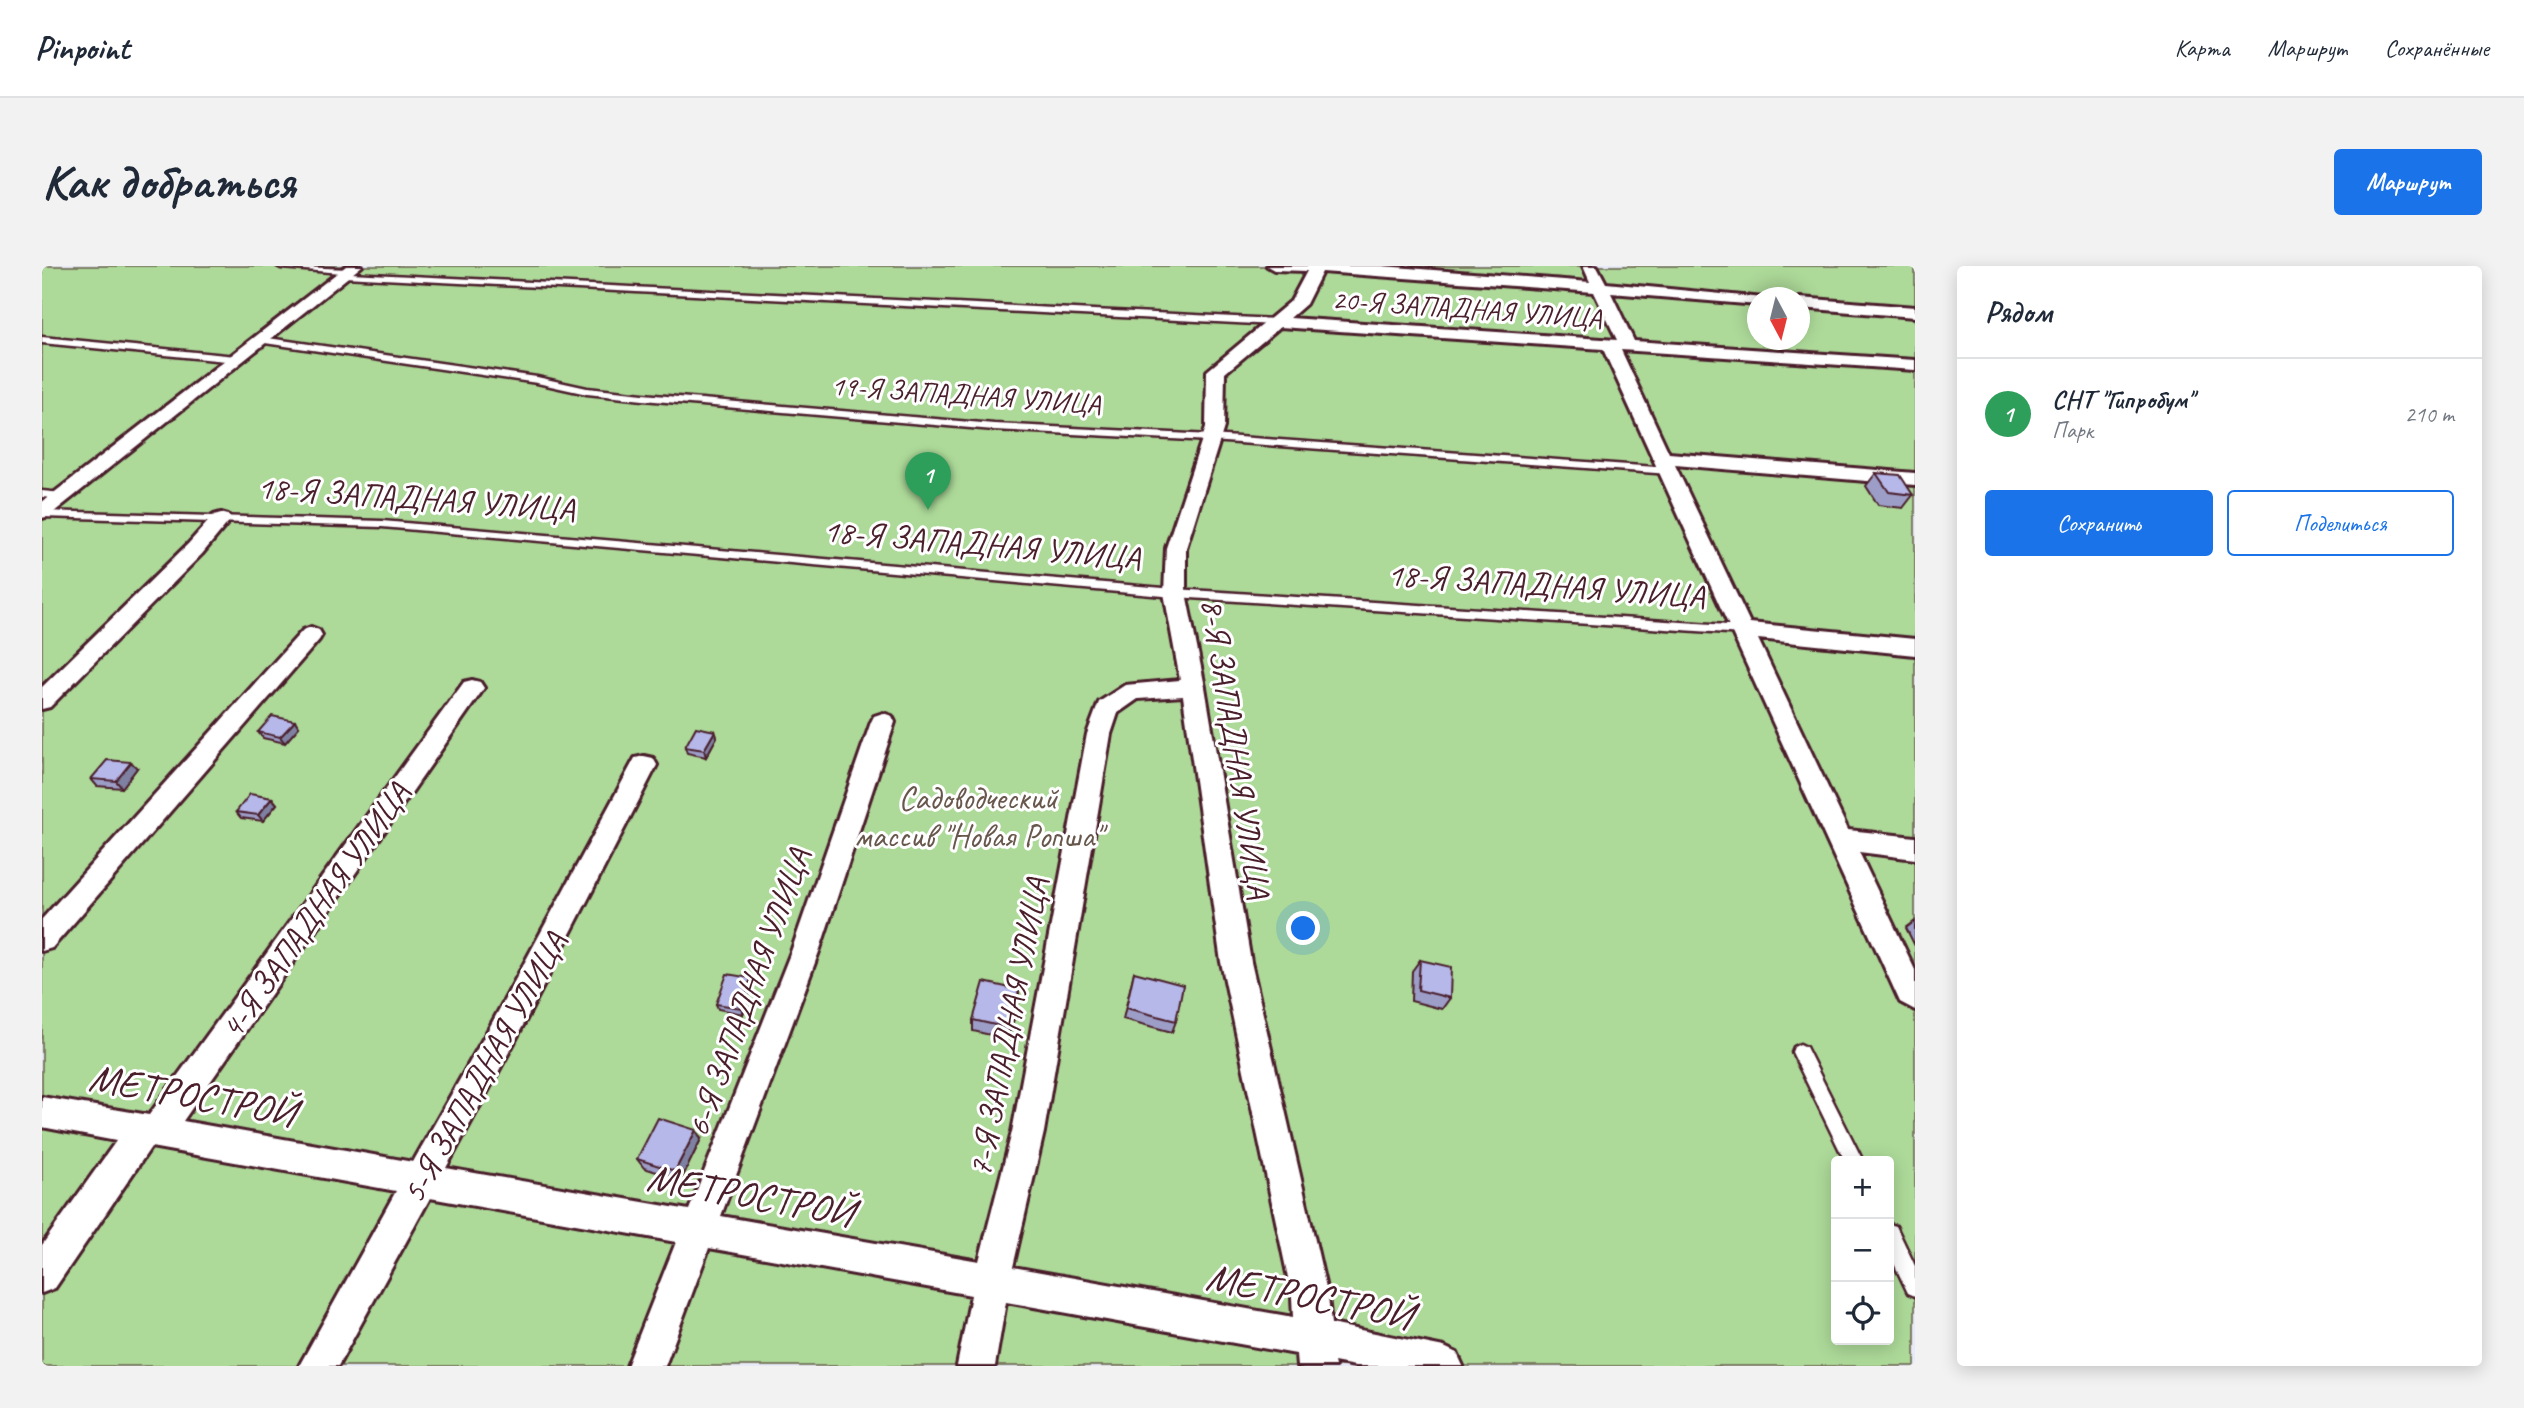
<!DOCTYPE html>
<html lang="ru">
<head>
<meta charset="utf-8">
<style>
	:root { --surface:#fff; --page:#f2f2f3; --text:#1f2937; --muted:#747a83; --line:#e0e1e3; --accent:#1a73e8 }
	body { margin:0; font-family:Caveat,sans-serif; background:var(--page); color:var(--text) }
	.controls { position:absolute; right:21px; bottom:21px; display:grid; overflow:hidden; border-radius:7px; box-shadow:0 4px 18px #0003 }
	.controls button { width:63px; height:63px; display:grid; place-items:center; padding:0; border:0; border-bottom:2px solid var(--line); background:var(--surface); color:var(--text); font:35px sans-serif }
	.compass { position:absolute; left:1705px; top:21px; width:63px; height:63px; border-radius:50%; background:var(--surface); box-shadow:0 4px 18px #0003; rotate:173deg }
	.you { position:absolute; left:1262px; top:663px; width:24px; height:24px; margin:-18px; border:5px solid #fff; border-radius:50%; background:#1a73e8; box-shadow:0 0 0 10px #1a73e833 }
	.badge { display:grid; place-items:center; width:46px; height:46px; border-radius:50%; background:var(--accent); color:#fff; font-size:23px; font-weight:700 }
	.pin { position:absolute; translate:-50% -58px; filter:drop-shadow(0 2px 4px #0008) }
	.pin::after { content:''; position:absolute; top:37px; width:24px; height:21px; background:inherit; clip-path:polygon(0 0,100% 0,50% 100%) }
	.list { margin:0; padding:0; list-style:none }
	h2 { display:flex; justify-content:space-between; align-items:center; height:91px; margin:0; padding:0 28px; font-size:30px }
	h2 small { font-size:23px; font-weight:400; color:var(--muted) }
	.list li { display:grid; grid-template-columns:46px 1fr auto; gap:21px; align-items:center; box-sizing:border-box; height:112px; padding:0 28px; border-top:2px solid var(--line) }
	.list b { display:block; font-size:26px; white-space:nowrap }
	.list p { margin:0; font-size:23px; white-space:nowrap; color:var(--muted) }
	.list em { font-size:23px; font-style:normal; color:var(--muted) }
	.actions { display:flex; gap:14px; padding:21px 28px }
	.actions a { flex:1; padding:16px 0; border:2px solid var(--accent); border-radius:7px; text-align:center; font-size:24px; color:var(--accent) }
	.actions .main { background:var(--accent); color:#fff }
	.icon { flex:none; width:38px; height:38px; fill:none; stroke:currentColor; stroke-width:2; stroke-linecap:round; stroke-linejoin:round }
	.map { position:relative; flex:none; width:1873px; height:1100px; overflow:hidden; border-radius:7px }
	header { display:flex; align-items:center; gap:42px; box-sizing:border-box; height:98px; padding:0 35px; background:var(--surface); border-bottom:2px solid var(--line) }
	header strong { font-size:33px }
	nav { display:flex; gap:38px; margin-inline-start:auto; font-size:24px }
	.intro { display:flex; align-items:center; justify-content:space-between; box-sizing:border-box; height:168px; padding:0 42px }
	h1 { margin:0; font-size:49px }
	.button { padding:18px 32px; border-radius:7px; background:var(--accent); color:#fff; font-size:24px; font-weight:700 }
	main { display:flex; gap:42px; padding:0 42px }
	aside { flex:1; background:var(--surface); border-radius:7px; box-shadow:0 4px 18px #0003 }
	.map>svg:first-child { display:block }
	.green { fill:#adda99; stroke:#7c7c62; stroke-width:2; fill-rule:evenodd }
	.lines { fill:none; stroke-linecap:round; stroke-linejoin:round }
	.lane-casing { stroke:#4a1f2b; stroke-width:5 }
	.street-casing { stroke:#4a1f2b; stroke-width:6 }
	.lane { fill:#fff; fill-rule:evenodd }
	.street { fill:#fff; fill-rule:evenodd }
	.wall { fill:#9d9ec8; stroke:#4a1f2b; stroke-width:2 }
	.shaded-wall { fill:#7f81a3; stroke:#4a1f2b; stroke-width:2 }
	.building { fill:#b6b8e9; stroke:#4a1f2b; stroke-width:2 }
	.labels { text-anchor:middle; stroke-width:6; stroke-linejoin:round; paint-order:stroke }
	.far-street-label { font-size:28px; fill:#4a1f2b; stroke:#fff }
	.street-label { font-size:33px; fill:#4a1f2b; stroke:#fff }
	.park-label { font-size:33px; fill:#68574c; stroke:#fff }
	.near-street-label { font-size:40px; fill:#4a1f2b; stroke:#fff }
</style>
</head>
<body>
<header>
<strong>Pinpoint</strong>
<nav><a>Карта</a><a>Маршрут</a><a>Сохранённые</a></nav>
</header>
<div class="intro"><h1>Как добраться</h1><a class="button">Маршрут</a></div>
<main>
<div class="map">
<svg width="1873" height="1100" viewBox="0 0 1873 1100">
	<rect width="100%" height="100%" fill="#e9eaf8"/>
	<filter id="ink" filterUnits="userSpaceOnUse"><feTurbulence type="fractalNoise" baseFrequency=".0143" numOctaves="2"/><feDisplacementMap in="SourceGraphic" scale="14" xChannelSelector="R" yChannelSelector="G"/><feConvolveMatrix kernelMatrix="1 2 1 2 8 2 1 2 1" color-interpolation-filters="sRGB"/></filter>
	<g filter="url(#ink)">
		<!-- green -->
		<path class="green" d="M0 0H1873V1100H0ZM1716 32H1758V74H1716ZM1794 895H1847V1074H1794Z"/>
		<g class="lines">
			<defs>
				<g id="lane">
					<path d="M235 0 306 3 310 5 308 7 1233 53 1237 56 1233 59 302 11 298 9 300 7 239 2Z"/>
					<path d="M0 71 194 90 199 93 194 96 0 77Z"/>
					<path d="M219 71 495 111 545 122 601 128 952 158 1169 169 1628 202 1633 205 1628 208 1169 175 952 164 601 134 545 128 495 117 216 76V72Z"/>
					<path d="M0 225 20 227 25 230 20 233 0 231Z"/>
					<path d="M0 245 340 255 1133 323 1701 360 1707 364 1701 368 1133 331 340 261 0 251Z"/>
					<path d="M1758 778 1764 781 1821 895H1803L1750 786 1752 781Z"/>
					<path d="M1847 958 1854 960 1873 1000V1030L1866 1027 1847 987Z"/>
				</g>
				<g id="street">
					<path d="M304 0H320L7 250 0 252V236Z"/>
					<path d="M1225 0H1340L1548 16 1541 0H1555L1564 17 1722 32H1716V39L1569 27 1592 75 1873 94V104L1579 84 1627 187 1873 207V219L1633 199 1708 357 1873 373V389L1716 373 1806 564 1873 571V593L1817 586 1873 704V744L1858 736 1561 83 1238 61 1183 107 1182 161 1144 282V327L1163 421 1209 696 1286 1031 1289 1058 1402 1081 1415 1087 1421 1100H1313L1292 1096 1293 1100H1255L1254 1088 964 1036 953 1100H915L929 1029 667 982 623 1100H585L634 976 388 932 296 1100H257L354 925 109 881 13 1022 0 1027V979L74 875 0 861V831L107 849 422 416 430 414 438 416 442 422 438 428 141 855 371 896 451 755 593 492 602 490 611 492 615 499 473 775 404 902 647 944 750 683 829 456 832 450 841 447 850 450 853 456 778 683 679 950 937 995 970 866 1045 468 1057 436 1083 419 1138 414 1122 327 1124 282 1164 161 1165 105 1249 35 1265 5 1232 4ZM1280 6 1552 26 1575 74 1248 52 1264 38ZM1141 430 1179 696 1250 1031 1251 1051 971 1001 1002 866 1069 468 1076 447 1096 433Z"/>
					<path d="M1758 32 1873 41V51L1758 42Z"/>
					<path d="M179 247 186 249 189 253 160 288 8 441 0 443V421L146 278 172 249Z"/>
					<path d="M269 361 277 364 280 369 277 374 10 682 0 685V653L261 364Z"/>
				</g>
			</defs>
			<!-- lane casing -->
			<use href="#lane" class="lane-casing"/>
			<!-- street casing -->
			<use href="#street" class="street-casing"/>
			<!-- lane -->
			<use href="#lane" class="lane"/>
			<!-- street -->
			<use href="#street" class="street"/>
		</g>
		<!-- wall -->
		<g class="wall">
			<path d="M1834 207 1871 229 1861 242 1836 239 1824 220Z"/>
			<path d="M253 455 257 461 243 477 221 472 216 466Z"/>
			<path d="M673 465 675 471 664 491 645 487 643 481Z"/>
			<path d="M95 502 80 522 55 520 49 513Z"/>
			<path d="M230 532 235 538 221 555 199 552 194 546Z"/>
			<path d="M1873 655V680L1864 662Z"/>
			<path d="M1378 694 1408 732 1400 743 1369 735 1370 705Z"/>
			<path d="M1092 706 1134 755 1130 766 1081 753Z"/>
			<path d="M709 712 711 718 701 748 676 743 674 738Z"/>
			<path d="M977 724V735L966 773 931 765V754Z"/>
			<path d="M659 873 639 914 602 902 595 893Z"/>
		</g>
		<!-- shaded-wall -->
		<g class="shaded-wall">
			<path d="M253 455 257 461 243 477 238 471Z"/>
			<path d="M673 465 675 471 664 491 662 484Z"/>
			<path d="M89 496 95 502 80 522 74 515Z"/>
			<path d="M230 532 235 538 221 555 216 549Z"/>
			<path d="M709 712 711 718 701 748 699 742Z"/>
			<path d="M977 724V735L966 773 967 762Z"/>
			<path d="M654 864 659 873 639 914 633 905Z"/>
		</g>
		<!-- building -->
		<g class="building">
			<path d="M1834 207 1858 209 1871 229 1847 226Z"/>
			<path d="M230 450 253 455 238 471 216 466Z"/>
			<path d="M654 461 673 465 662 484 643 481Z"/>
			<path d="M65 494 89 496 74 515 49 513Z"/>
			<path d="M208 528 230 532 216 549 194 546Z"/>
			<path d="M1378 694 1409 701 1408 732 1376 724Z"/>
			<path d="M1092 706 1141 719 1134 755 1084 742Z"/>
			<path d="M685 708 709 712 699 742 674 738Z"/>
			<path d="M942 716 977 724 967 762 931 754Z"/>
			<path d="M616 852 654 864 633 905 595 893Z"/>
		</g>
	</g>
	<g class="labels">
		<!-- far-street labels -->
		<g class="far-street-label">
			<text transform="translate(1425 42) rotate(4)" y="10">20-Я ЗАПАДНАЯ УЛИЦА</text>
			<text transform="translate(924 128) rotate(4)" y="10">19-Я ЗАПАДНАЯ УЛИЦА</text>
		</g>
		<!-- street labels -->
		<g class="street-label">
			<text transform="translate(374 231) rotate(4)" y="12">18-Я ЗАПАДНАЯ УЛИЦА</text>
			<text transform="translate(940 277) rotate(5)" y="12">18-Я ЗАПАДНАЯ УЛИЦА</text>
			<text transform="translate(1504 318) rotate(4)" y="12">18-Я ЗАПАДНАЯ УЛИЦА</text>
			<text transform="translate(1195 482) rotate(81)" y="12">8-Я ЗАПАДНАЯ УЛИЦА</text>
			<text transform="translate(272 644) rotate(-55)" y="12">4-Я ЗАПАДНАЯ УЛИЦА</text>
			<text transform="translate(705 726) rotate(-70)" y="12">6-Я ЗАПАДНАЯ УЛИЦА</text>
			<text transform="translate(965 761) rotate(-79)" y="12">7-Я ЗАПАДНАЯ УЛИЦА</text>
			<text transform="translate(441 801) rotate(-61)" y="12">5-Я ЗАПАДНАЯ УЛИЦА</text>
		</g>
		<!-- park labels -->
		<g class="park-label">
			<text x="936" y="543">Садоводческий<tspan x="936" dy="38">массив "Новая Ропша"</tspan></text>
		</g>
		<!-- near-street labels -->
		<g class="near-street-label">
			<text transform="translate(151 828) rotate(10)" y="14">МЕТРОСТРОЙ</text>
			<text transform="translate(709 928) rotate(10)" y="14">МЕТРОСТРОЙ</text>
			<text transform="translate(1268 1029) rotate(11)" y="14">МЕТРОСТРОЙ</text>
		</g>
	</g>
</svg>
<div class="controls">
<button>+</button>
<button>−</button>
<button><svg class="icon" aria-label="locate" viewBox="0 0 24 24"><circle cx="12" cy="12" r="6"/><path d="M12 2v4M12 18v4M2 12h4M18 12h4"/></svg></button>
</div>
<svg class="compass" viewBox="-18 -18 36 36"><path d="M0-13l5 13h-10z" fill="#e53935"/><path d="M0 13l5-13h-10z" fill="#747a83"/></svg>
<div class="you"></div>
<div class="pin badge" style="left:886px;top:244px;background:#2e9e5b">1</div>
</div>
<aside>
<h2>Рядом<small></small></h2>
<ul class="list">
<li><span class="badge" style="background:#2e9e5b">1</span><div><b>СНТ &quot;Гипробум&quot;</b><p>Парк</p></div><em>210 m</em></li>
</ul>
<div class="actions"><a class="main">Сохранить</a><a>Поделиться</a></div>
</aside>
</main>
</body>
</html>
